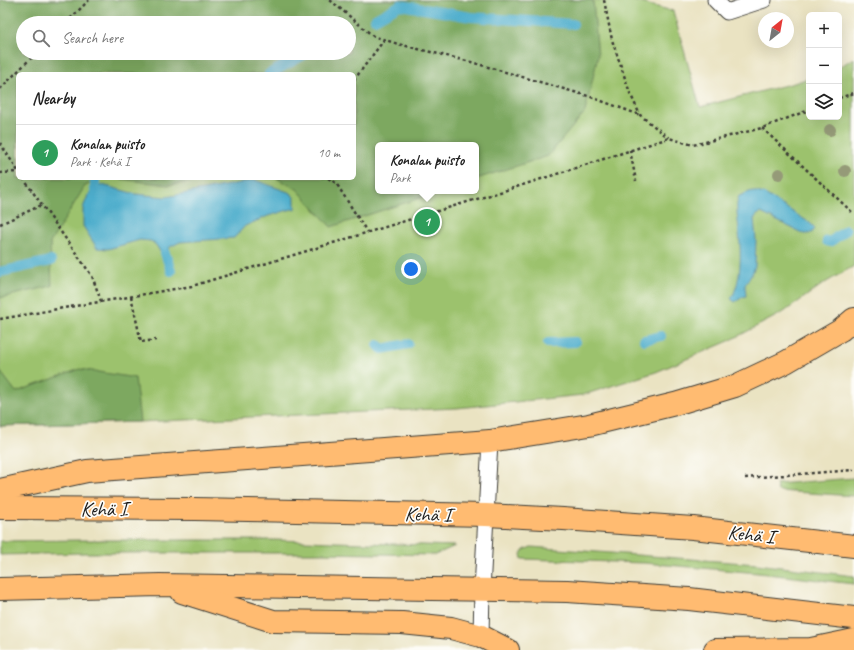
<!DOCTYPE html>
<html lang="en">
<head>
<meta charset="utf-8">
<style>
	:root { --surface:#fff; --page:#f2f2f2; --text:#222; --muted:#767676; --line:#e0e0e0; --accent:#0b8043 }
	body { margin:0; font-family:Caveat,sans-serif; background:var(--page); color:var(--text) }
	.controls { position:absolute; right:12px; top:12px; display:grid; overflow:hidden; border-radius:6px; box-shadow:0 4px 16px #0002 }
	.controls button { width:36px; height:36px; display:grid; place-items:center; padding:0; border:0; border-bottom:1px solid var(--line); background:var(--surface); color:var(--text); font:20px sans-serif }
	.compass { position:absolute; left:758px; top:12px; width:36px; height:36px; border-radius:50%; background:var(--surface); box-shadow:0 4px 16px #0002; rotate:31deg }
	.you { position:absolute; left:411px; top:269px; width:14px; height:14px; margin:-10px; border:3px solid #fff; border-radius:50%; background:#1a73e8; box-shadow:0 0 0 6px #1a73e833 }
	.badge { display:grid; place-items:center; width:26px; height:26px; border-radius:50%; background:var(--accent); color:#fff; font-size:13px; font-weight:700 }
	.pin { position:absolute; translate:-50% -50%; border:2px solid #fff; box-shadow:0 1px 4px #0006 }
	.popup { position:absolute; left:375px; top:142px; width:104px; height:52px; box-sizing:border-box; display:grid; place-content:center; border-radius:6px; background:var(--surface); filter:drop-shadow(0 1px 3px #0005); font-size:13px; white-space:nowrap; color:var(--muted) }
	.popup b { font-size:15px; color:var(--text) }
	.popup::after { content:''; position:absolute; left:50%; top:100%; margin-left:-8px; border:8px solid transparent; border-top-color:var(--surface) }
	.list { margin:0; padding:0; list-style:none }
	h2 { display:flex; justify-content:space-between; align-items:center; height:52px; margin:0; padding:0 16px; font-size:17px }
	h2 small { font-size:13px; font-weight:400; color:var(--muted) }
	.list li { display:grid; grid-template-columns:26px 1fr auto; gap:12px; align-items:center; box-sizing:border-box; height:56px; padding:0 16px; border-top:1px solid var(--line) }
	.list b { display:block; font-size:15px; white-space:nowrap }
	.list p { margin:0; font-size:13px; white-space:nowrap; color:var(--muted) }
	.list em { font-size:13px; font-style:normal; color:var(--muted) }
	.icon { flex:none; width:22px; height:22px; fill:none; stroke:currentColor; stroke-width:2; stroke-linecap:round; stroke-linejoin:round }
	.map { position:relative; flex:none; width:854px; height:650px; overflow:hidden }
	.search { position:absolute; background:var(--surface); box-shadow:0 4px 16px #0002; left:16px; top:16px; width:340px; height:44px; display:flex; align-items:center; gap:10px; box-sizing:border-box; padding:0 14px; border-radius:22px; color:var(--muted); font-size:15px }
	.panel { position:absolute; background:var(--surface); box-shadow:0 4px 16px #0002; left:16px; top:72px; width:340px; height:108px; border-radius:6px }
	.map>svg:first-child { display:block }
	.green { fill:#9cc26d; stroke:#5c6f44; fill-rule:evenodd }
	.forest { fill:#7da860; stroke:#4c623e; fill-rule:evenodd }
	.water { fill:#4dadcc; stroke:#346474 }
	.lines { fill:none; stroke-linecap:round; stroke-linejoin:round }
	.stream { stroke:#4dadcc; stroke-width:10 }
	.service-casing { stroke:#3b3a35; stroke-width:17 }
	.trunk-casing { stroke:#3b3a35; stroke-width:24 }
	.path { stroke:#3b3a35; stroke-width:2.5; stroke-dasharray:3 3; stroke-linecap:butt }
	.service { stroke:#fff; stroke-width:15 }
	.trunk { stroke:#ffbb71; stroke-width:22 }
	.tree { fill:#959a78 }
	.labels { text-anchor:middle; stroke-width:3.5; stroke-linejoin:round; paint-order:stroke }
	.street-label { font-size:20px; fill:#1c1c1c; stroke:#fdfcf7 }
</style>
</head>
<body>
<div class="map">
<svg width="854" height="650" viewBox="0 0 854 650">
	<rect width="100%" height="100%" fill="#fdfcf7"/>
	<filter id="ink" filterUnits="userSpaceOnUse"><feTurbulence type="fractalNoise" baseFrequency=".025" numOctaves="2"/><feDisplacementMap in="SourceGraphic" scale="8" xChannelSelector="R" yChannelSelector="G"/><feConvolveMatrix kernelMatrix="1 2 1 2 8 2 1 2 1" color-interpolation-filters="sRGB"/></filter>
	<filter id="wash" filterUnits="userSpaceOnUse"><feTurbulence type="fractalNoise" baseFrequency=".012" numOctaves="4" result="noise"/><feDisplacementMap in="SourceGraphic" scale="16" xChannelSelector="R" yChannelSelector="G"/><feGaussianBlur stdDeviation="0.9" result="paint"/><feColorMatrix in="noise" values="0 0 0 0 0 0 0 0 0 0 0 0 0 0 0 0 0 1.4 0 .05"/><feComposite in="paint" operator="in"/></filter>
	<g filter="url(#wash)">
		<rect width="100%" height="100%" fill="#eae3c2"/>
		<!-- green -->
		<g class="green">
			<path d="M0 0H630L673 11 700 107 794 83 809 78V117H839V67L854 58V266L823 284 784 312 729 341 656 372 583 395 457 408 140 422 0 426ZM23 23H349V53H23ZM18 74H354V178H18ZM378 145H476V191H378Z"/>
			<path d="M854 478V496L778 491 776 484Z"/>
			<path d="M81 540H275L455 546 435 555 321 553H85L0 555V541Z"/>
			<path d="M531 547 757 564 854 576V584L758 573 644 563 522 559 521 554 524 550Z"/>
		</g>
		<!-- forest -->
		<g class="forest">
			<path d="M0 0H593L598 56 585 112 548 156 476 179V145H378V191H441L331 227 297 189 276 178H354V74H18V178H102L85 186 50 243 52 286 0 298ZM23 23H349V53H23Z"/>
			<path d="M112 178H220L169 185Z"/>
			<path d="M80 369 135 378 140 422 0 426V371L16 392Z"/>
		</g>
		<!-- water -->
		<g class="water">
			<path d="M255 180 291 193 295 199V210L292 209 268 216 245 226 234 238 180 242 170 247 167 253H161L156 245 151 241 140 240 108 249 97 248 83 226V208L88 195 102 185 136 194 166 197Z"/>
			<path d="M752 191 765 194 810 223 815 228C813 234 809 234 804 234L761 213 757 215 754 219 756 240 755 266 752 274 745 285 746 296C741 297 739 300 735 302L731 299C742 280 741 254 739 233 739 221 734 207 739 196Z"/>
		</g>
		<g class="lines">
			<!-- stream -->
			<g class="stream">
				<path d="M375 19 400 5 471 17 573 24"/>
				<path d="M269 74 307 53"/>
				<path d="M95 191V178"/>
				<path d="M827 241 830 242 846 230"/>
				<path d="M165 253 171 271"/>
				<path d="M0 272 51 261"/>
				<path d="M644 340 661 336"/>
				<path d="M548 343 575 342"/>
				<path d="M378 345 382 349 408 344"/>
			</g>
		</g>
	</g>
	<g filter="url(#ink)">
		<g class="lines">
			<defs>
				<g id="service">
					<path d="M715 0 727 12 764 0"/>
					<path d="M481 636 482 590 490 441"/>
				</g>
				<g id="trunk">
					<path d="M0 490 87 471 490 441 589 425 675 404 735 386 786 362 841 330 854 319"/>
					<path d="M0 508 195 509 486 515 563 519 693 528 854 546"/>
					<path d="M0 589 160 585 567 591 689 599 854 618"/>
					<path d="M182 592 273 621 402 623 451 628 481 636 508 650"/>
					<path d="M715 650 811 649 854 640"/>
				</g>
			</defs>
			<!-- service casing -->
			<use href="#service" class="service-casing"/>
			<!-- trunk casing -->
			<use href="#trunk" class="trunk-casing"/>
			<!-- path -->
			<g class="path">
				<path d="M330 0 373 36 398 44 471 62 588 96 640 115"/>
				<path d="M604 0 612 40 630 93 640 115 669 138"/>
				<path d="M66 23 89 0"/>
				<path d="M354 80 384 40"/>
				<path d="M0 89 36 53"/>
				<path d="M839 98 854 93"/>
				<path d="M762 128 854 214"/>
				<path d="M0 143 18 171"/>
				<path d="M630 150 636 181"/>
				<path d="M0 173 18 172"/>
				<path d="M23 178 92 276 101 301"/>
				<path d="M328 178 336 183 367 232"/>
				<path d="M0 224 42 205"/>
				<path d="M131 296 141 342 156 340"/>
				<path d="M0 319 192 286 510 189 669 138 693 145 762 128 809 110"/>
				<path d="M745 478 854 470"/>
			</g>
			<!-- service -->
			<use href="#service" class="service"/>
			<!-- trunk -->
			<use href="#trunk" class="trunk"/>
		</g>
		<!-- trees -->
		<g class="tree">
			<circle cx="830" cy="130" r="6"/>
			<circle cx="845" cy="171" r="6"/>
			<circle cx="779" cy="174" r="6"/>
		</g>
	</g>
	<g class="labels">
		<!-- street labels -->
		<g class="street-label">
			<text x="104" y="516">Kehä I</text>
			<text transform="translate(428 514) rotate(1)" y="7">Kehä I</text>
			<text transform="translate(751 534) rotate(6)" y="7">Kehä I</text>
		</g>
	</g>
</svg>
<div class="controls">
<button>+</button>
<button>−</button>
<button><svg class="icon" aria-label="layers" viewBox="0 0 24 24"><path d="M12 4l9 5-9 5-9-5zM3 14l9 5 9-5"/></svg></button>
</div>
<svg class="compass" viewBox="-18 -18 36 36"><path d="M0-13l5 13h-10z" fill="#e53935"/><path d="M0 13l5-13h-10z" fill="#767676"/></svg>
<div class="you"></div>
<div class="pin badge" style="left:427px;top:222px;background:#2e9e5b">1</div>
<div class="popup"><b>Konalan puisto</b>Park</div>
<div class="search"><svg class="icon" aria-label="search" viewBox="0 0 24 24"><circle cx="10" cy="10" r="6"/><path d="M15 15l6 6"/></svg>Search here</div>
<section class="panel">
<h2>Nearby<small></small></h2>
<ul class="list">
<li><span class="badge" style="background:#2e9e5b">1</span><div><b>Konalan puisto</b><p>Park · Kehä I</p></div><em>10 m</em></li>
</ul>
</section>
</div>
</body>
</html>
